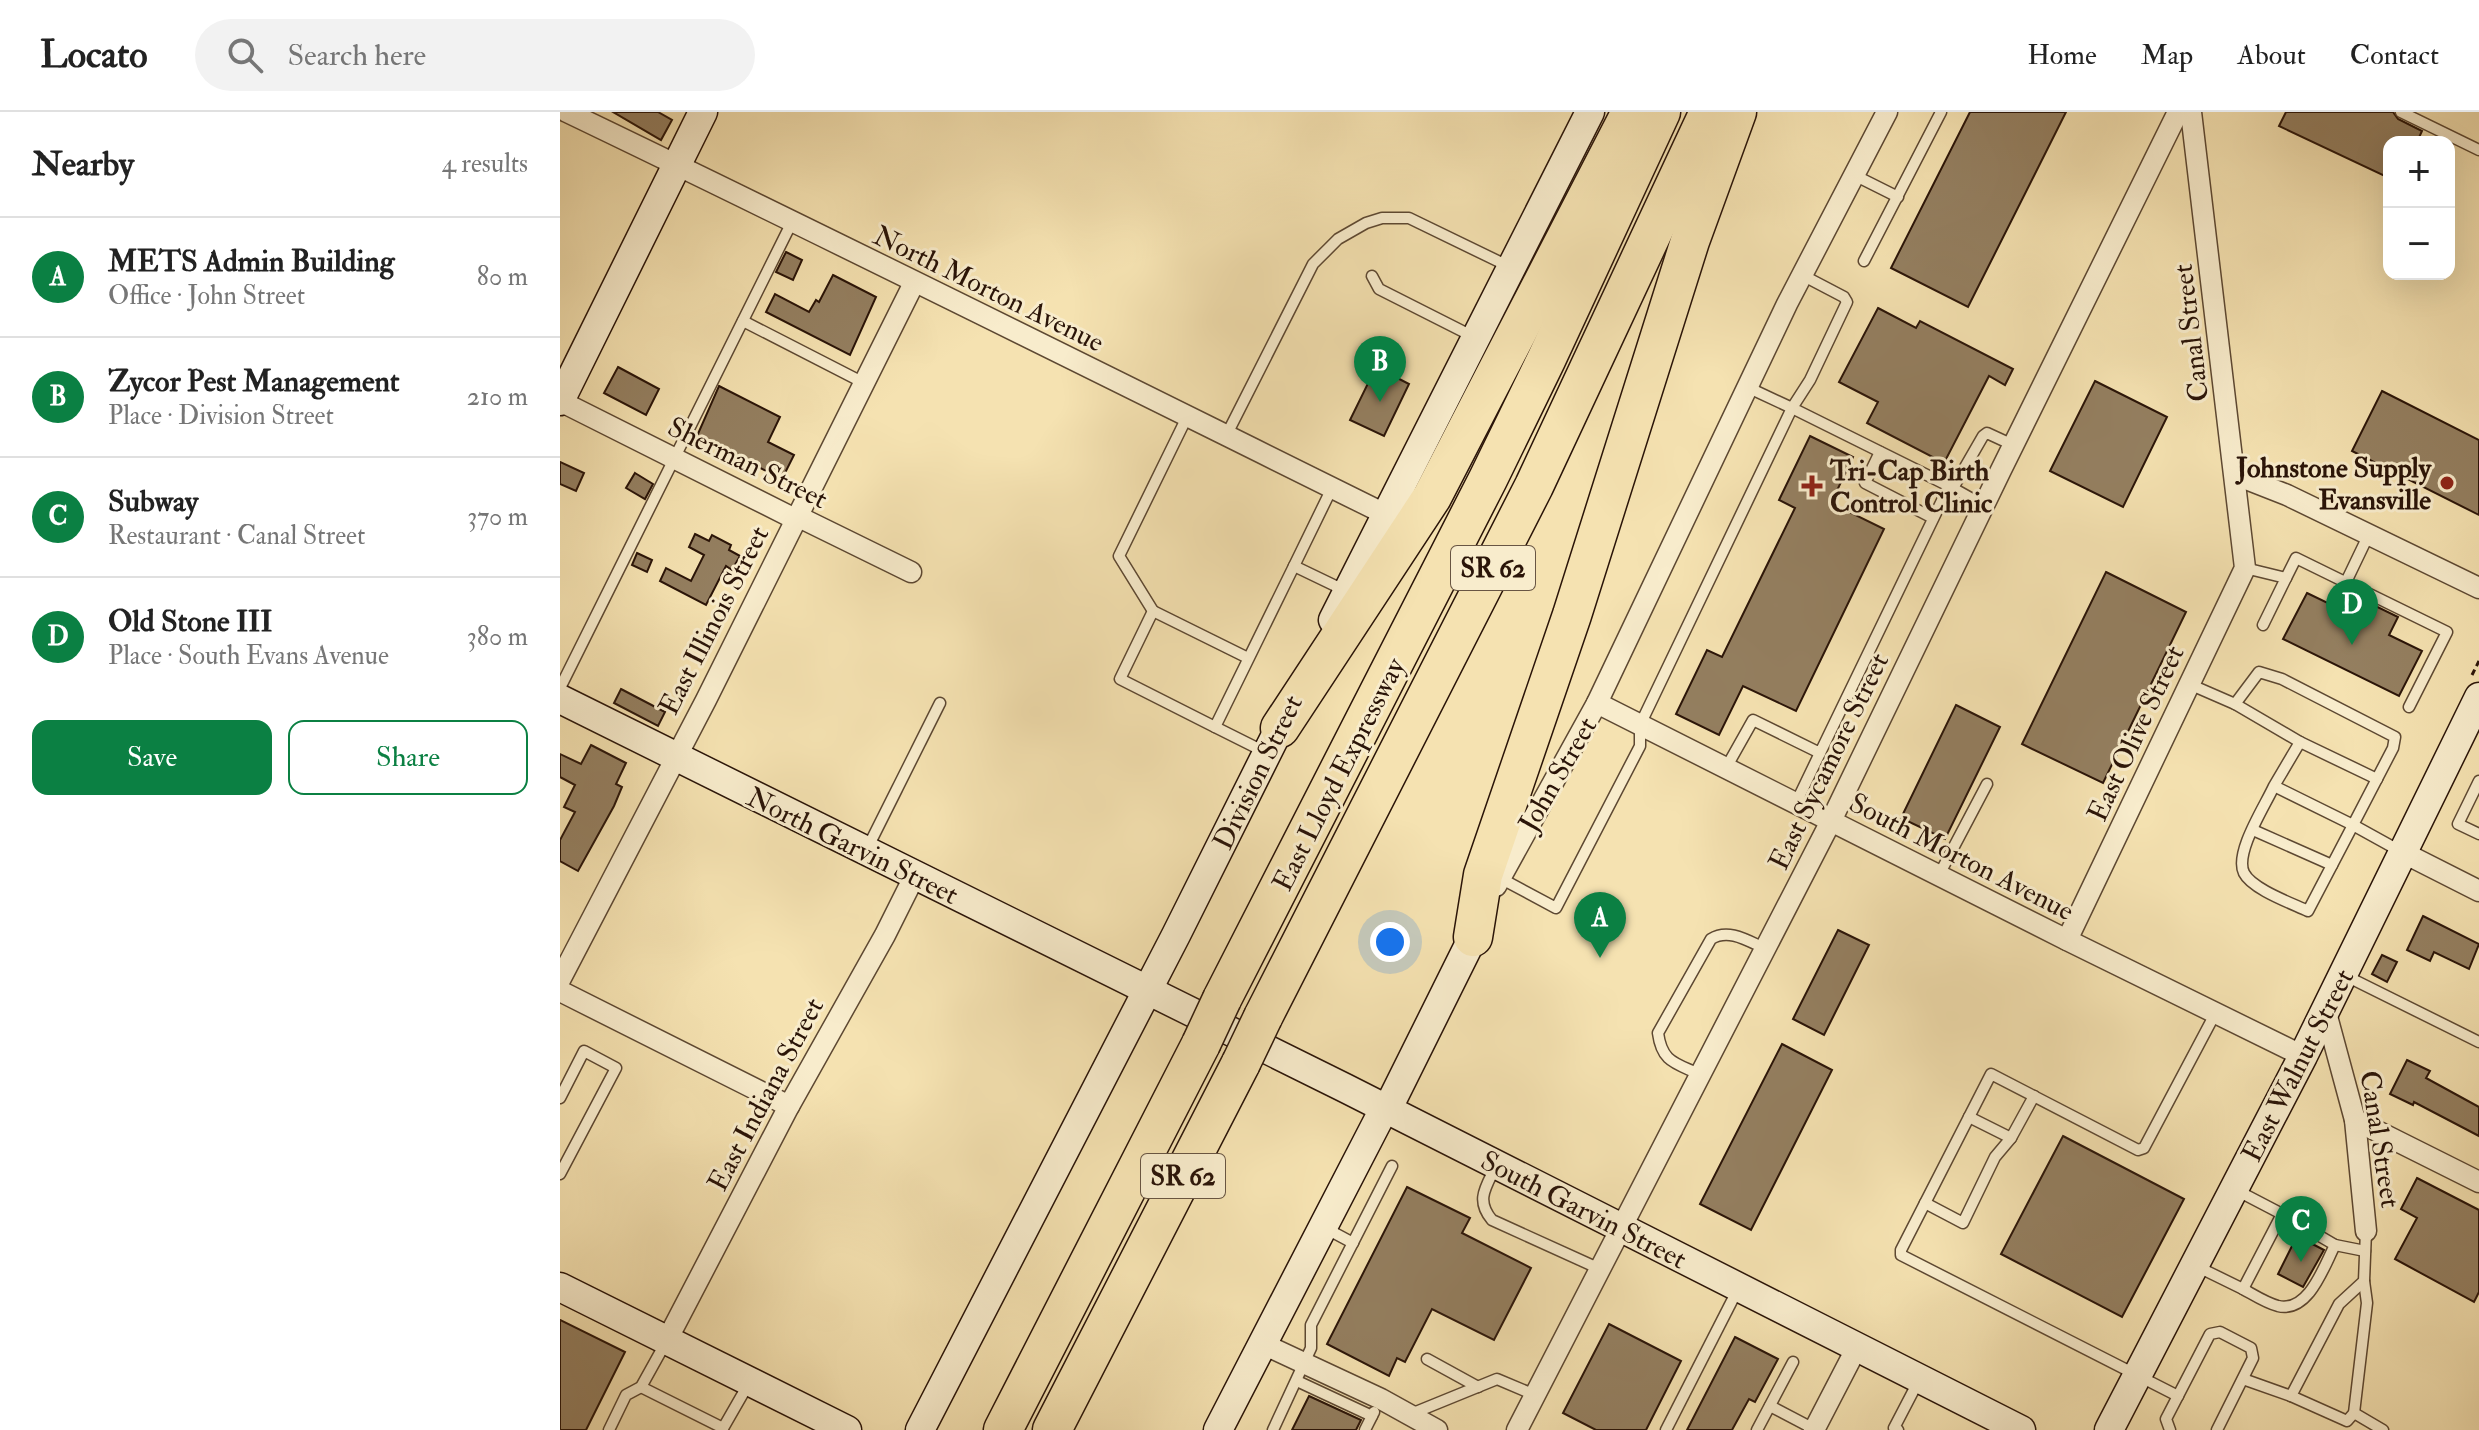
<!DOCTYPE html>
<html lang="en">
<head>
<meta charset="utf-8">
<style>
	:root { --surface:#fff; --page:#f2f2f2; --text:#222; --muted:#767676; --line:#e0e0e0; --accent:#0b8043 }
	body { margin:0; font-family:"IM FELL Double Pica",serif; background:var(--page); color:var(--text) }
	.controls { position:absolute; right:24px; top:24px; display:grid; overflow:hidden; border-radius:16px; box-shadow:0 8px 32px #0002 }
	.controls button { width:72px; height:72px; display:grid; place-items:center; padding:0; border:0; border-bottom:2px solid var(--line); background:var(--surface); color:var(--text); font:40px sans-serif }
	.you { position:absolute; left:830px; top:830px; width:28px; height:28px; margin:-20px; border:6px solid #fff; border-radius:50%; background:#1a73e8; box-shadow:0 0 0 12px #1a73e833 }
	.badge { display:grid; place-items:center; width:52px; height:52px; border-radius:50%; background:var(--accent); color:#fff; font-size:26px; font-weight:700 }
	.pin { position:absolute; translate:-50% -66px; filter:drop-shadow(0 2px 4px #0008) }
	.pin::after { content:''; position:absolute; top:42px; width:28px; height:24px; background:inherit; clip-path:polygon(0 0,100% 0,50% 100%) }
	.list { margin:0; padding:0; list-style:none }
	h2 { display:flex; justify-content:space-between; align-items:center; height:104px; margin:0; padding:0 32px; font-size:34px }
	h2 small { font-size:26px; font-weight:400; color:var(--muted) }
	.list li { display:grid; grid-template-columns:52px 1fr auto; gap:24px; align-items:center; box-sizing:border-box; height:120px; padding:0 32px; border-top:2px solid var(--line) }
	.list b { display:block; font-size:30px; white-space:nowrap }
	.list p { margin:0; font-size:26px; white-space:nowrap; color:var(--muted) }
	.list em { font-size:26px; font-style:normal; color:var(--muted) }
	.actions { display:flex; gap:16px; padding:24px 32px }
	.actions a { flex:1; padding:18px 0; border:2px solid var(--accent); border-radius:16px; text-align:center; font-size:28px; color:var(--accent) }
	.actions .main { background:var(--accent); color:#fff }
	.icon { flex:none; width:44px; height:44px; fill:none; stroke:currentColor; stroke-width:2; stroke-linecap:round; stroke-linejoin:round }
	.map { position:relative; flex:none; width:1919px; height:1318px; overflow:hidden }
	header { display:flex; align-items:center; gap:48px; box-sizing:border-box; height:112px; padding:0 40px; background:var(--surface); border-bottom:2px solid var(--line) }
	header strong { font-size:38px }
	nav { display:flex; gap:44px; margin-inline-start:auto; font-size:28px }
	.search { width:560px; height:72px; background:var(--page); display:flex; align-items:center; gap:20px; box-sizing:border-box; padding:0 28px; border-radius:44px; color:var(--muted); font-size:30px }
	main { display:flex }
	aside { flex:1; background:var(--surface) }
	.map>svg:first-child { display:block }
	.building { fill:#947f60; stroke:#2a1408; stroke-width:2 }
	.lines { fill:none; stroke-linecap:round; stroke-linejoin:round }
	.lane-casing { stroke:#5d4832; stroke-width:13 }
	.street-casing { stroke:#5d4832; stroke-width:23 }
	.secondary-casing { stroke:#2a1408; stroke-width:31 }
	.highway-casing { stroke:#2a1408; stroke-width:41 }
	.path { stroke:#2a1408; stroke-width:3; stroke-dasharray:6 4; stroke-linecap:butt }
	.lane { stroke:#f8eccc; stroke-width:10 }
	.street { stroke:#f8eccc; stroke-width:20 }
	.secondary { stroke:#f8eccc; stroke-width:28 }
	.highway { stroke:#f5e2b1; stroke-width:38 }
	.highway-bridge-casing { stroke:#2a1408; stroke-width:41; stroke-linecap:butt }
	.highway-bridge { stroke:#f5e2b1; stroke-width:38 }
	.poi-dot { fill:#8f2418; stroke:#f8eccc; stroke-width:3 }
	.labels { text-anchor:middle; stroke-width:6; stroke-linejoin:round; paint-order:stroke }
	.shield { fill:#f8eccc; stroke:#685543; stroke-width:2 }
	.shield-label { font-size:26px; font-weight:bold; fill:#2a1408 }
	.street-label { font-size:28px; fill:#2a1408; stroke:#f8eccc }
	.poi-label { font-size:28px; font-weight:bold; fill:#2a1408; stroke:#f8eccc; text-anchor:end }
</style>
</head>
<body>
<header>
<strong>Locato</strong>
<div class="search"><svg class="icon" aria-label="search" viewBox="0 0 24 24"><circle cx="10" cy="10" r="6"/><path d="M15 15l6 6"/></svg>Search here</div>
<nav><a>Home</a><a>Map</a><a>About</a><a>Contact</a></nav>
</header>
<main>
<aside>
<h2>Nearby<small>4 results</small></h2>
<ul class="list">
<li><span class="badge">A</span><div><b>METS Admin Building</b><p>Office · John Street</p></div><em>80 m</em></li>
<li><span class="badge">B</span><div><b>Zycor Pest Management</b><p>Place · Division Street</p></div><em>210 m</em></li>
<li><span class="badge">C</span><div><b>Subway</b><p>Restaurant · Canal Street</p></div><em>370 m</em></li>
<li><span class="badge">D</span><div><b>Old Stone III</b><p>Place · South Evans Avenue</p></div><em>380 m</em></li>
</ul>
<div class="actions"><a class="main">Save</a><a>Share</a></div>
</aside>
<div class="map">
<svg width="1919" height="1318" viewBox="0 0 1919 1318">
	<rect width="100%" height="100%" fill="#f5e2b1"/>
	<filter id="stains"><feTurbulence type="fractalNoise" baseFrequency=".0025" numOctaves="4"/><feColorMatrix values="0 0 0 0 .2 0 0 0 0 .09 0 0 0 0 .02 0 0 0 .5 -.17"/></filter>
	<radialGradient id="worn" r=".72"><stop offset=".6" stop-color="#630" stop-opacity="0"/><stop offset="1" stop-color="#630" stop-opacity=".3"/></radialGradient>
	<!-- building -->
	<g class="building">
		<path d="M53 0H98L112 8 101 28Z"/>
		<path d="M1410 0H1506L1408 195 1331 156Z"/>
		<path d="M1726 0H1833L1838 7 1862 19 1857 30H1829V66L1719 14Z"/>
		<path d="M226 140 242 148 233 168 216 160Z"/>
		<path d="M273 163 316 185 290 243 206 200 215 182 249 200 256 188 259 190Z"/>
		<path d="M1318 196 1356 216 1360 209 1453 257 1445 273 1429 264 1384 351 1307 311 1318 290 1279 270Z"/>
		<path d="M58 255 99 277 86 303 44 281Z"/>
		<path d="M816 255 849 272 824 324 790 308Z"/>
		<path d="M1535 269 1607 305 1563 395 1490 359Z"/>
		<path d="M159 274 220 305 208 330 234 343 222 367 137 324Z"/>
		<path d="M1822 279 1919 328V403L1792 339Z"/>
		<path d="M1250 324 1293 345 1271 391 1324 417 1236 599 1183 574 1159 623 1116 602 1147 538 1162 545 1235 396 1219 388Z"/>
		<path d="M0 350 24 361 16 379 0 372Z"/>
		<path d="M75 361 93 372 85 387 66 376Z"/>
		<path d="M135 422 149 429 152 423 171 433 169 438 180 444 172 458 166 454 146 493 100 469 106 456 131 469 144 443 129 435Z"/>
		<path d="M77 441 92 448 87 460 72 453Z"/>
		<path d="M1546 460 1626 500 1543 671 1462 632Z"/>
		<path d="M1747 481 1782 498 1789 481 1838 505 1829 523 1862 539 1839 584 1723 527Z"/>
		<path d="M61 577 105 600 98 614 54 591Z"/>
		<path d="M1396 593 1440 615 1385 727 1341 706Z"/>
		<path d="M31 633 66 651 56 672 62 675 54 694 18 759 0 749V728L15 700 4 695 15 673 0 665V642L21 652Z"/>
		<path d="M1863 804 1919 832 1909 857 1874 840 1870 849 1847 838Z"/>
		<path d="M1278 818 1309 833 1264 923 1233 907Z"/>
		<path d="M1822 843 1837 850 1827 870 1812 862Z"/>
		<path d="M1222 932 1272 958 1191 1118 1140 1092Z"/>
		<path d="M1847 948 1870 959 1866 966 1919 995V1024L1854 990 1853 993 1830 982Z"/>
		<path d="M1503 1024 1624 1087 1562 1205 1441 1142Z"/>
		<path d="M1857 1066 1919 1098V1180L1914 1190 1835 1147 1857 1106 1841 1097Z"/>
		<path d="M847 1075 910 1106 902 1121 971 1156 934 1228 872 1197 845 1250 837 1246 829 1264 767 1232Z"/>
		<path d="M1737 1124 1764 1138 1743 1175 1718 1162Z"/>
		<path d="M0 1208 65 1240 26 1318H0Z"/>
		<path d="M1049 1212 1121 1249 1086 1318H1036L1003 1301Z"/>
		<path d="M1175 1225 1218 1247 1195 1290 1189 1287 1172 1318H1127Z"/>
		<path d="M749 1284 801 1308 796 1318H732Z"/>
	</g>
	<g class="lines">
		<defs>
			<g id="lane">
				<path d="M1841 0 1919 38"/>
				<path d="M1294 63 1338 85"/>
				<path d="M1304 149 1381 0"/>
				<path d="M1242 163 1284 185 1287 190 1250 268 1232 296 1389 374"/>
				<path d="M812 164 819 177 914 225"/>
				<path d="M183 209 304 271"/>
				<path d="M666 324 753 152 778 127 806 111 822 106H849L948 154"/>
				<path d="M1320 340 1305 371 1373 406"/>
				<path d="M772 376 734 454 786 479"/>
				<path d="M1393 376 1423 324 1427 321 1453 333"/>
				<path d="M1685 456 1726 466 1703 513"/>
				<path d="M1726 466 1736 446 1887 520 1849 595"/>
				<path d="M1786 470 1809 422"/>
				<path d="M593 499 559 444 627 305"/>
				<path d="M1629 572 1675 592 1699 560 1722 567 1835 625 1833 636 1793 713 1840 739"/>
				<path d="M0 576 232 110"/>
				<path d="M1675 592 1740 630 1817 667"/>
				<path d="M655 615 560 567 593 499 688 546"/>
				<path d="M707 641 655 615 734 454"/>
				<path d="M1166 656 1193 608 1260 641 1389 374 1423 393"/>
				<path d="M1919 669 1898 712 1919 722"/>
				<path d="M1714 674C1705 694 1674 741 1684 761 1692 777 1731 791 1748 799L1793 713 1714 674 1740 630"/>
				<path d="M1236 691 1260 641"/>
				<path d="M1693 718 1772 753"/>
				<path d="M307 737 380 591"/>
				<path d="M1379 763 1427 672"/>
				<path d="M940 766 996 796 1080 634V613L1232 296 1187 275"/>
				<path d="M1784 863 1919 930"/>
				<path d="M1141 963C1116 951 1102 951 1098 921L1151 827C1169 816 1188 829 1206 837"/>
				<path d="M0 986 24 939 56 956 0 1062"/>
				<path d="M1409 1005 1451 1026"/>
				<path d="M936 1054C926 1075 915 1088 932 1108L1040 1157"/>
				<path d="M1365 1091 1403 1111 1435 1045 1451 1026 1474 984"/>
				<path d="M765 1116 793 1131"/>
				<path d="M1775 1133 1805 1139"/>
				<path d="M1636 1154 1683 1177 1722 1102 1676 1078"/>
				<path d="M1683 1177C1694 1183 1706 1191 1718 1194 1749 1201 1764 1154 1775 1133L1722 1102"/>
				<path d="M867 1247 918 1275"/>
				<path d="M1683 1267 1731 1284 1779 1192 1804 1169 1806 1119"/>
				<path d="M737 1269 812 1304"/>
				<path d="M81 1275 163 1316"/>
				<path d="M1618 1284 1341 1143V1138L1431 962 1578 1038 1584 1036 1655 902"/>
				<path d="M1731 1284 1787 1309 1794 1301 1807 1191 1804 1169"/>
				<path d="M1210 1294 1254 1317"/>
				<path d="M1794 1301 1823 1318"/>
				<path d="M851 1302 937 1267 975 1283"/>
				<path d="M49 1318 66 1283 81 1275 106 1230"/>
				<path d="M162 1318 189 1271"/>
				<path d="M713 1318 751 1236V1213L832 1054"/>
				<path d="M805 1318 814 1300"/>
				<path d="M1106 1318 1178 1177"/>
				<path d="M1197 1318 1233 1250"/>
				<path d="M1338 1318 1334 1316 1359 1268"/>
				<path d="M1610 1318 1606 1307 1650 1222 1660 1220 1691 1236 1693 1246 1657 1318"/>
			</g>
			<g id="street">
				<path d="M7 0C282 132 554 268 827 403"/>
				<path d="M0 289 235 407H243L351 460"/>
				<path d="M1676 363 1727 383 1919 476"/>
				<path d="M1037 591 1507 828 1743 944"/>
				<path d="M1842 740 1919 779"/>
				<path d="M936 774 1037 591 1227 192 1327 0"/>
				<path d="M1507 828 1685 456 1631 0"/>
				<path d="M0 868 146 588 354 171"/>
				<path d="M0 879 229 994"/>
				<path d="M1765 897 1795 1008 1806 1119"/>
				<path d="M1795 1008 1919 1070"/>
				<path d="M107 1228 229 994 325 823 355 763"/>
				<path d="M703 1232 821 1287 877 1318"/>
				<path d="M957 1318 1271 709 1441 358 1618 0"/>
				<path d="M1254 1318 1297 1235"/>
			</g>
			<g id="secondary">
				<path d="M0 289 143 0"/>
				<path d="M773 508 1030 0"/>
				<path d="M0 587 785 976 1461 1318"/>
				<path d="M0 1175 287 1318"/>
				<path d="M360 1318 616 823 728 599"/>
				<path d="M658 1318 824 997 830 992 913 825"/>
				<path d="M1549 1318 1743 944 1919 585"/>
			</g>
			<g id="highway">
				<path d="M720 616 872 385 1071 0"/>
				<path d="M913 825 923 763 1012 503 1130 129 1177 0"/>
				<path d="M662 887 928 367 986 248 1101 0"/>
				<path d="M703 905 974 374 1149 0"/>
				<path d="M443 1318 641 932"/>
				<path d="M492 1318 681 951"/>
			</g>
		</defs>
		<!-- lane casing -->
		<use href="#lane" class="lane-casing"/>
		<!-- street casing -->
		<use href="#street" class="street-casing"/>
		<!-- secondary casing -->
		<use href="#secondary" class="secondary-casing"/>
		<!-- highway casing -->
		<use href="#highway" class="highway-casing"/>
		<!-- path -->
		<path class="path" d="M1912 563 1919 549"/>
		<!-- lane -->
		<use href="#lane" class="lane"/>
		<!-- street -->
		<use href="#street" class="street"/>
		<!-- secondary -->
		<use href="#secondary" class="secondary"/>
		<!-- highway -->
		<use href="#highway" class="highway"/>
		<defs>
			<g id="highway-bridge">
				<path d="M641 932 662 887"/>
				<path d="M681 951 703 905"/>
			</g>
		</defs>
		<!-- highway-bridge casing -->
		<use href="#highway-bridge" class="highway-bridge-casing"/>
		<!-- highway-bridge -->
		<use href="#highway-bridge" class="highway-bridge"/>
	</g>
	<!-- markers -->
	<g class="poi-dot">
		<circle cx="1887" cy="371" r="8"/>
		<path d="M1248 362h8v8h8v8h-8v8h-8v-8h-8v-8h8z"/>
	</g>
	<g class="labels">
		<!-- shield labels -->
		<g class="shield">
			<rect x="891" y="434" width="84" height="44" rx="6"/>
			<rect x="581" y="1042" width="84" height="44" rx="6"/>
		</g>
		<g class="shield-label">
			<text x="933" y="465">SR 62</text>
			<text x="623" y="1073">SR 62</text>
		</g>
		<!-- street labels -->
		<g class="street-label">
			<text transform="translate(429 176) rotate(26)" y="10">North Morton Avenue</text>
			<text transform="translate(1630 221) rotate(-97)" y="10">Canal Street</text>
			<text transform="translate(188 350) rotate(26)" y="10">Sherman Street</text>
			<text transform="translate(153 508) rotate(-63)" y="10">East Illinois Street</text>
			<text transform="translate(1575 621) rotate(-65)" y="10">East Olive Street</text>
			<text transform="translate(1268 649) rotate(-64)" y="10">East Sycamore Street</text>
			<text transform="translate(697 660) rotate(-64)" y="10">Division Street</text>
			<text transform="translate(778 662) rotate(-63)" y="10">East Lloyd Expressway</text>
			<text transform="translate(997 662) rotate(-60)" y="10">John Street</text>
			<text transform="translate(293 733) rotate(26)" y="10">North Garvin Street</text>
			<text transform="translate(1402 744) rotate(27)" y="10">South Morton Avenue</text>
			<text transform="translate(1737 953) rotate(-63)" y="10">East Walnut Street</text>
			<text transform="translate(205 982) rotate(-62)" y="10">East Indiana Street</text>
			<text transform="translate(1821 1027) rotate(81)" y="10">Canal Street</text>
			<text transform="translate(1024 1097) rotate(27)" y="10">South Garvin Street</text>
		</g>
		<!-- poi labels -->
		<g class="poi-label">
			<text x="1871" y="365">Johnstone Supply<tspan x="1871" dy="32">Evansville</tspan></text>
			<text x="1270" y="368" text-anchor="start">Tri-Cap Birth<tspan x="1270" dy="32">Control Clinic</tspan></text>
		</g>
	</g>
	<rect width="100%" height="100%" filter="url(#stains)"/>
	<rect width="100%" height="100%" fill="url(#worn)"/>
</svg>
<div class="controls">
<button>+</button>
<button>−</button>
</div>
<div class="you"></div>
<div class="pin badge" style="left:1040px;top:846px">A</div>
<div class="pin badge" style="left:820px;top:290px">B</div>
<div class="pin badge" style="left:1741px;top:1150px">C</div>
<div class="pin badge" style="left:1792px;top:533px">D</div>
</div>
</main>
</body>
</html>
